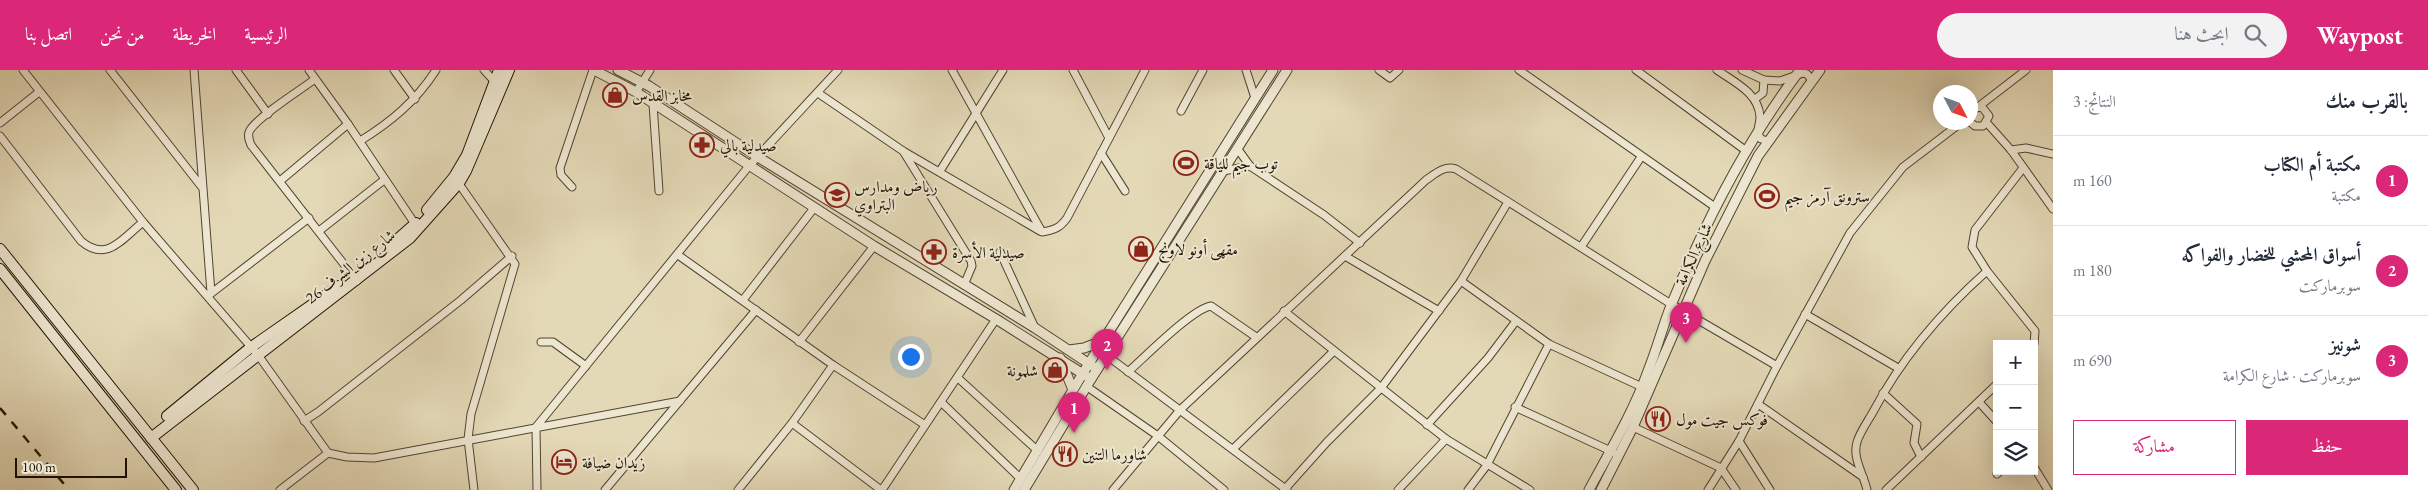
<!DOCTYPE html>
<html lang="ar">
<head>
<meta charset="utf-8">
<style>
	:root { --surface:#fff; --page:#f2f2f3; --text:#1f2937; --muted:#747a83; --line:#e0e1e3; --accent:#db2777 }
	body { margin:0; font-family:"EB Garamond",Amiri,serif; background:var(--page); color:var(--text); direction:rtl }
	.controls { position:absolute; right:15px; bottom:15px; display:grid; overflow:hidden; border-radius:0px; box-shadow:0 5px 20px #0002 }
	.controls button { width:45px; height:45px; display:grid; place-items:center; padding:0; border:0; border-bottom:1px solid var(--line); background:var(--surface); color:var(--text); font:25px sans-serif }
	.compass { position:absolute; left:1933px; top:15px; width:45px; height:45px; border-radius:50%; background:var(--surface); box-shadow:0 5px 20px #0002; rotate:131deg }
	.scale { position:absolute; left:15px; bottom:12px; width:112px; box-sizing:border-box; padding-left:5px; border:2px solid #201302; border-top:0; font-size:14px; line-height:18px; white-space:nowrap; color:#201302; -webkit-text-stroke:4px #ede6d0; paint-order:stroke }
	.you { position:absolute; left:910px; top:286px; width:18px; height:18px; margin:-12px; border:4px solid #fff; border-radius:50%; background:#1a73e8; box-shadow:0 0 0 8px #1a73e833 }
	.badge { display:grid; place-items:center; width:32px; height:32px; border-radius:50%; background:var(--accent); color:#fff; font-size:16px; font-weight:700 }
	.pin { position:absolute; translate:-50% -41px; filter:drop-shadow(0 1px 2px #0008) }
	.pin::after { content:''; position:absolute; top:26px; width:18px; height:15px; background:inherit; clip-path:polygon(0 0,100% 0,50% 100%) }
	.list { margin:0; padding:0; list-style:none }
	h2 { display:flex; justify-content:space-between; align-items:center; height:65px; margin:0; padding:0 20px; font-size:21px }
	h2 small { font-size:16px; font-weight:400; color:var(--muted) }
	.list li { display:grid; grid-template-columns:32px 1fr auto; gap:15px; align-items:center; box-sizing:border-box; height:90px; padding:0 20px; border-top:1px solid var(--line) }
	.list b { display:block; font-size:19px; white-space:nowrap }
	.list p { margin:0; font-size:16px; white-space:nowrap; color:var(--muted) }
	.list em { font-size:16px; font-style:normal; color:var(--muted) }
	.actions { display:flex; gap:10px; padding:15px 20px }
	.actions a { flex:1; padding:11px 0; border:1px solid var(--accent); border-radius:0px; text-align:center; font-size:18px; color:var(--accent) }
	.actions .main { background:var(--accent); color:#fff }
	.icon { flex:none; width:28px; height:28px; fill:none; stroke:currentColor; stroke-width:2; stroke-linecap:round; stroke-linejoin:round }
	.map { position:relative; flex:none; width:2053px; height:420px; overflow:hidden; direction:ltr }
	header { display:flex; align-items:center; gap:30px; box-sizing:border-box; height:70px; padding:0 25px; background:var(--accent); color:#fff }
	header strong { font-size:24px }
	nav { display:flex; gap:28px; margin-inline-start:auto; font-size:18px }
	.search { width:350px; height:45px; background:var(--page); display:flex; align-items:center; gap:12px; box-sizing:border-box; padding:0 18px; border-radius:28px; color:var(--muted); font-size:19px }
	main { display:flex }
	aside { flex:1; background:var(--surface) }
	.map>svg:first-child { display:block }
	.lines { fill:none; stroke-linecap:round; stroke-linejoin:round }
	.minor-casing { stroke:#51442f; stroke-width:9 }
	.tertiary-casing { stroke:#51442f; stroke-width:11 }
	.secondary-casing { stroke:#201302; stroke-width:12 }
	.minor { stroke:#ede6d0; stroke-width:7 }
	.tertiary { stroke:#ede6d0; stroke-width:9 }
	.secondary { stroke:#ede6d0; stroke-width:10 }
	.rail { stroke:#201302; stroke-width:2.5; stroke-dasharray:9 9; stroke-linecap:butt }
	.labels { text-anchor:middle; stroke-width:4; stroke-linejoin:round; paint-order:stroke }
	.poi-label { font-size:16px; fill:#201302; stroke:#ede6d0; text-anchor:start }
	.street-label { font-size:16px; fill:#201302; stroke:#ede6d0 }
</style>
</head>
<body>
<header>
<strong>Waypost</strong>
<div class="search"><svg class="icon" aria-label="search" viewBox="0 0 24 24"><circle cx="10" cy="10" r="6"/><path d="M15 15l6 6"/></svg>ابحث هنا</div>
<nav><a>الرئيسية</a><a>الخريطة</a><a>من نحن</a><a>اتصل بنا</a></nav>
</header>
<main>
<aside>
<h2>بالقرب منك<small>النتائج: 3</small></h2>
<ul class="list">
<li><span class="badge">1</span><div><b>مكتبة أم الكتاب</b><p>مكتبة</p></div><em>160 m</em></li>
<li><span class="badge">2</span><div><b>أسواق المحشي للخضار والفواكه</b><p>سوبرماركت</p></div><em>180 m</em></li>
<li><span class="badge">3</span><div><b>شونيز</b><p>سوبرماركت · شارع الكرامة</p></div><em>690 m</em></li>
</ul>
<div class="actions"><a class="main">حفظ</a><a>مشاركة</a></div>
</aside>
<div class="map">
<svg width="2053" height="420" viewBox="0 0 2053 420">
	<rect width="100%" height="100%" fill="#e4d9b7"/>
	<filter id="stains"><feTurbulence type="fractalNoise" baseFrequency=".004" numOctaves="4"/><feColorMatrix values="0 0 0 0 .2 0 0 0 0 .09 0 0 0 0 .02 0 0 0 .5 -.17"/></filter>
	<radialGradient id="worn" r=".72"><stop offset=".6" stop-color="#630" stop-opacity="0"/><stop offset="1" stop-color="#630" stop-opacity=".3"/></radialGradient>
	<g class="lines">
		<defs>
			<g id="minor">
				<path d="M23 0 143 152 258 285 328 383"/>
				<path d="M110 0 201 116"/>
				<path d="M194 0 211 223"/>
				<path d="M236 0 268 44"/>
				<path d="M309 0 348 54 415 154"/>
				<path d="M394 0 415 29"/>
				<path d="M484 0 495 12"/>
				<path d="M952 0 1042 162C1054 160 1060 158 1067 148L1145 0"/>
				<path d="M1073 0 1109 68"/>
				<path d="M1246 0 1255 28"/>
				<path d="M1379 0 1390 8 1399 0"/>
				<path d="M1519 0 1715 137"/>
				<path d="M1636 0 1745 80"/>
				<path d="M1717 0C1734 12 1759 23 1760 47 1760 55 1755 62 1761 69L1768 71"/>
				<path d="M1742 0 1764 10 1780 11 1803 3 1807 4 1812 10"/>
				<path d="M315 9C299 21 260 45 250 60 247 65 249 70 251 75L357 211"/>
				<path d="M636 22 650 0"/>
				<path d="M818 23 903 81 1040 161"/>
				<path d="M1755 29 1763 23 1764 10"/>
				<path d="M653 34 659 121"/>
				<path d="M1978 37 2026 0"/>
				<path d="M1181 41 1203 0"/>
				<path d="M1970 52 1975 56H1983L1989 46 1982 37 1975 38 1970 41"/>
				<path d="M0 53 39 22"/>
				<path d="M1987 53 2011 80 2053 139"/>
				<path d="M0 66 81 171C107 193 122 169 143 152"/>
				<path d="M360 71C391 52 416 31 436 0"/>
				<path d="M1237 78 1250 96 1324 145 1360 173"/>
				<path d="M2011 80 2026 78 2053 84"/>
				<path d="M903 81 971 191 972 196 964 215"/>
				<path d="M1101 83 1125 121"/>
				<path d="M2023 98 1975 160 1972 177 1987 201 2035 261 2034 274"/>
				<path d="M940 101 1003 0"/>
				<path d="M1223 101 1250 96"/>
				<path d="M280 111 348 54"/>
				<path d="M457 111 515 194 471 344 468 369 474 420"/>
				<path d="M572 117 561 105 560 98 593 0"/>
				<path d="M319 161 384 110"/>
				<path d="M1581 177 1641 87"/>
				<path d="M1000 182 1035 258"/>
				<path d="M678 185 833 295 792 353 738 420"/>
				<path d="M1345 186 1439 241"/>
				<path d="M1461 211 1549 274 1642 317"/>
				<path d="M209 225 309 148"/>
				<path d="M743 230 814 138"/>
				<path d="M1284 241 1446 369 1530 420"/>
				<path d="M1805 244 1898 298"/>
				<path d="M541 272H553L586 296"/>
				<path d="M799 272 874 176"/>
				<path d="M1106 285 1287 420"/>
				<path d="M833 295 925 355"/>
				<path d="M1128 302C1145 287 1192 239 1211 236L1256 267"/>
				<path d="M958 308 1038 381"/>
				<path d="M1086 316 1158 366 1224 420"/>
				<path d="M1883 323 1917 354 1914 373 1921 387"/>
				<path d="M941 332 1021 409"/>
				<path d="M1979 332 1997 352"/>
				<path d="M1758 334 1863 407"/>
				<path d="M1515 337 1613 382"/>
				<path d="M304 351 318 342 461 230 512 186"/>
				<path d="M792 353 881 420"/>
				<path d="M1427 355 1488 288 1516 251"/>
				<path d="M1633 357 1721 398 1736 420"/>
				<path d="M1739 371 1770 420"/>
				<path d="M1233 379 1334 281"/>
				<path d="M2034 397 2048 420"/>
				<path d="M1997 404 2000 401"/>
				<path d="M280 420 328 383 347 387 374 388 680 331"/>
				<path d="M537 420 536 357 749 96 838 0"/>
				<path d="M605 420 756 240"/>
				<path d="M882 420 996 249"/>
				<path d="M1113 420 1180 340 1426 110C1435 104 1444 95 1456 99L1671 234 1777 296 1850 163 1903 97 1962 52"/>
				<path d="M1284 420 1327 372 1381 318 1461 211 1508 132"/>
				<path d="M1398 420 1446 369"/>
				<path d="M1468 420 1487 395 1549 274"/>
				<path d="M1708 420 1739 371 1777 296"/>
				<path d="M1867 420C1864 405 1852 388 1857 372 1860 362 1868 351 1873 342 1902 287 1941 242 1987 201"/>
				<path d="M1886 420 1997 314"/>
			</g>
			<g id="tertiary">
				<path d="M594 0 636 22 874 176 996 249 1091 309"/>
				<path d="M618 0 649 16 758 87 1035 258 1097 299"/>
				<path d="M1069 280 1084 278 1105 270"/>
				<path d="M1060 288 1073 320"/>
				<path d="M1014 420 1083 303 1273 0"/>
				<path d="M1024 420 1091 309 1287 0"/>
				<path d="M1589 420C1610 381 1633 343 1648 301 1657 279 1663 255 1672 233 1706 150 1746 72 1800 0"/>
				<path d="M1601 420 1633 357 1705 191 1758 86 1820 0"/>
			</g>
			<g id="secondary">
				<path d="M427 140 454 107 467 85 499 0"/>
				<path d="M391 175 416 153"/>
				<path d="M0 179 193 420"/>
				<path d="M0 199 176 420"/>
				<path d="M167 346 250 278 339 216"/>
				<path d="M151 368 410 168 459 113 466 101 509 0"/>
			</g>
		</defs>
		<!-- minor casing -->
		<use href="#minor" class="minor-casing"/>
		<!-- tertiary casing -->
		<use href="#tertiary" class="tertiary-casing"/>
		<!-- secondary casing -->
		<use href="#secondary" class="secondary-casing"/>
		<!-- minor -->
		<use href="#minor" class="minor"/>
		<!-- tertiary -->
		<use href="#tertiary" class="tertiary"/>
		<!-- secondary -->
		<use href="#secondary" class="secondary"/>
		<!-- rail -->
		<path class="rail" d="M0 338 69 420"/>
	</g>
	<!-- icons -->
	<defs>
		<symbol id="shop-ring" viewBox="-11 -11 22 22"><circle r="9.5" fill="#ede6d0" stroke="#8f2418" stroke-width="1.5"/><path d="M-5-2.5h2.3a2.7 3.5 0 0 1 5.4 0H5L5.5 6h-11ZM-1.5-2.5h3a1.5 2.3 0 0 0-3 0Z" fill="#8f2418"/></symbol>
		<symbol id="pharmacy-ring" viewBox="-11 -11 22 22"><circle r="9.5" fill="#ede6d0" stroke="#8f2418" stroke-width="1.5"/><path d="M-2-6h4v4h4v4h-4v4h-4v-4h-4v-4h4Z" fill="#8f2418"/></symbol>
		<symbol id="stadium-ring" viewBox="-11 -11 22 22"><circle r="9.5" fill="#ede6d0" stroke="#8f2418" stroke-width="1.5"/><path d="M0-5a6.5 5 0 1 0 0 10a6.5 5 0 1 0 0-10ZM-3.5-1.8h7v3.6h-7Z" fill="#8f2418"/></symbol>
		<symbol id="school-ring" viewBox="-11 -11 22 22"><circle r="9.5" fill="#ede6d0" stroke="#8f2418" stroke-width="1.5"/><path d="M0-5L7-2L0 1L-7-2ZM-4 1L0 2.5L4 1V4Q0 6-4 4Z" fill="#8f2418"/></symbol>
		<symbol id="restaurant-ring" viewBox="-11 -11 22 22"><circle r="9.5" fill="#ede6d0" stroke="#8f2418" stroke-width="1.5"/><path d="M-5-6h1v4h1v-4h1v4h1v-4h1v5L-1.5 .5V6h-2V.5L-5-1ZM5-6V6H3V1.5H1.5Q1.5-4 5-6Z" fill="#8f2418"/></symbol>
		<symbol id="hotel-ring" viewBox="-11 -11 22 22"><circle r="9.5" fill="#ede6d0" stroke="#8f2418" stroke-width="1.5"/><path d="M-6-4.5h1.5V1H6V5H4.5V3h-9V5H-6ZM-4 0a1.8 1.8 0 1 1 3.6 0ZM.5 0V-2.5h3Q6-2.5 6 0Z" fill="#8f2418"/></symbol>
	</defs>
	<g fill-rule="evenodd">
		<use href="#shop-ring" x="601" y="11" width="28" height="28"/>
		<use href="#pharmacy-ring" x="688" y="61" width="28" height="28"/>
		<use href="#stadium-ring" x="1172" y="79" width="28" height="28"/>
		<use href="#school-ring" x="823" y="111" width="28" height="28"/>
		<use href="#stadium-ring" x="1753" y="112" width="28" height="28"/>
		<use href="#shop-ring" x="1127" y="165" width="28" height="28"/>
		<use href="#pharmacy-ring" x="920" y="168" width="28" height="28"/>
		<use href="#shop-ring" x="1041" y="286" width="28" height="28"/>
		<use href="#restaurant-ring" x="1644" y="335" width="28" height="28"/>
		<use href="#restaurant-ring" x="1051" y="370" width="28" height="28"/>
		<use href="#hotel-ring" x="550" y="378" width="28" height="28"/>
	</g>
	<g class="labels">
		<!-- poi labels -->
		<g class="poi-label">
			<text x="632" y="31">مخابز القدس</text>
			<text x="720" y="81">صيدلية بالي</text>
			<text x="1204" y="99">توب جيم للياقة</text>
			<text x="854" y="122">رياض ومدارس<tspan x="854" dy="18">البتراوي</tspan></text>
			<text x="1784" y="132">سترونق آرمز جيم</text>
			<text x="1158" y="185">مقهى أونو لاونج</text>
			<text x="952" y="188">صيدلية الأسرة</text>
			<text x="1038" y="306" text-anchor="end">شلمونة</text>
			<text x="1676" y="355">فوكس جيت مول</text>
			<text x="1082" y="390">شاورما التنين</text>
			<text x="582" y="398">زيدان ضيافة</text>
		</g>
		<!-- street labels -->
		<g class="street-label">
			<text transform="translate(1693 184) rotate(-65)" y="6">شارع الكرامة</text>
			<text transform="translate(350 196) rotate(-38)" y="6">شارع زين الشرف 26</text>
		</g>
	</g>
	<rect width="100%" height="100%" filter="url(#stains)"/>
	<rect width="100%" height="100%" fill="url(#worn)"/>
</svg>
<div class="controls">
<button>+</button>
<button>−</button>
<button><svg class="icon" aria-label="layers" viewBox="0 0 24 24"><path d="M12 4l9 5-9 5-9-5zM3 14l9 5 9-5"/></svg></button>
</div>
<svg class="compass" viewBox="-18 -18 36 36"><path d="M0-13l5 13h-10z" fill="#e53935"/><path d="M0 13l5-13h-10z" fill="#747a83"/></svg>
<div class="scale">100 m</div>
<div class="you"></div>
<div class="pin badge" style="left:1074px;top:363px">1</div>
<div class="pin badge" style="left:1107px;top:300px">2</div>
<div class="pin badge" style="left:1686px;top:273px">3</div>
</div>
</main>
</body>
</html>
